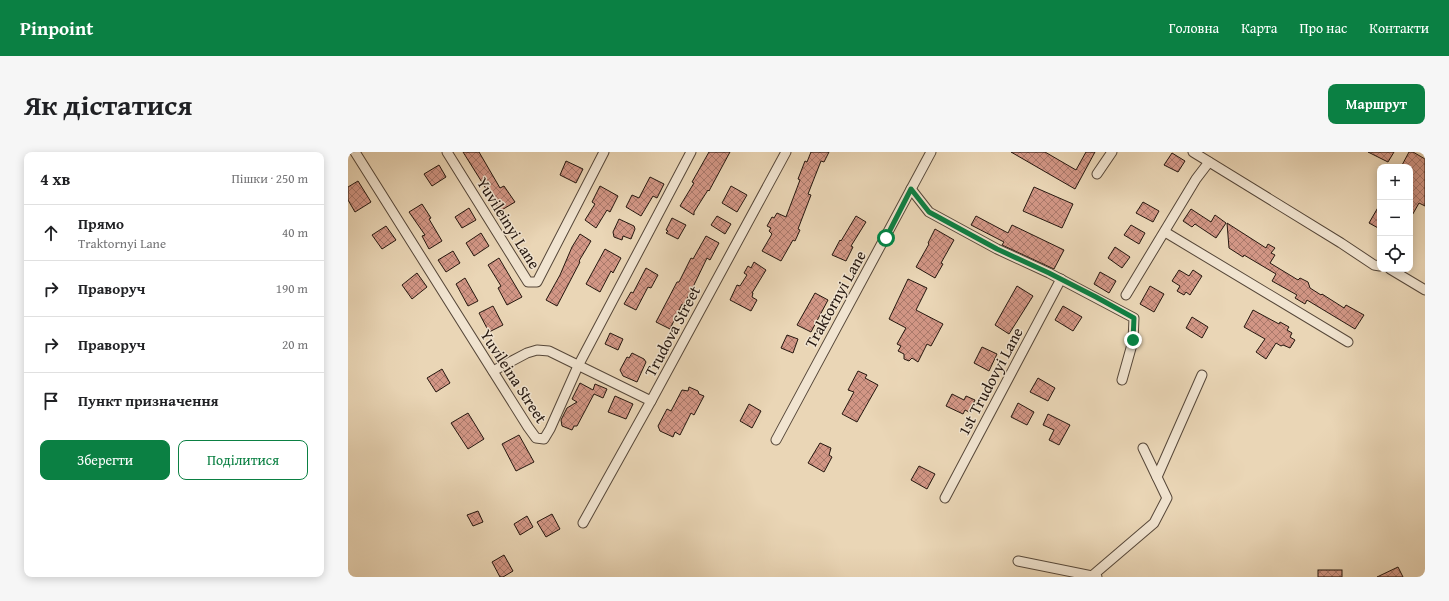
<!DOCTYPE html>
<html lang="uk">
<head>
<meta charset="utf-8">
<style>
	:root { --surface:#fff; --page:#f6f6f6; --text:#202124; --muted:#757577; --line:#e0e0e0; --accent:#0b8043 }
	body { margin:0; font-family:"Gentium Book Plus",serif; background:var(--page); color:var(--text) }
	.controls { position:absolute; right:12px; top:12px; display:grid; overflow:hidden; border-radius:8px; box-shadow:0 2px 10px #0003 }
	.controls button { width:36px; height:36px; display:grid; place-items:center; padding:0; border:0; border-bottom:1px solid var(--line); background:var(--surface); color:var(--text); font:20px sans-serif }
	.stop { position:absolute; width:12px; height:12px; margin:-9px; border:3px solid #0b8043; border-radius:50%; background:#fff }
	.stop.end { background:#0b8043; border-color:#fff; box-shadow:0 1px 4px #0008 }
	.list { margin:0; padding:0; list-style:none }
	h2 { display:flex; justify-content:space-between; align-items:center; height:52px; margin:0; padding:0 16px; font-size:17px }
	h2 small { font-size:13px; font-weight:400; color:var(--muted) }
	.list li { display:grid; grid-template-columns:26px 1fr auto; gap:12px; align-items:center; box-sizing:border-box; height:56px; padding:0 16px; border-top:1px solid var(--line) }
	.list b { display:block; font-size:15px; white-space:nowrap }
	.list p { margin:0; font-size:13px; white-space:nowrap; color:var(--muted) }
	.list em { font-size:13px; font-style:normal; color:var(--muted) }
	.actions { display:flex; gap:8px; padding:12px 16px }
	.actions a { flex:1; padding:9px 0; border:1px solid var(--accent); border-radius:8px; text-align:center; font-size:14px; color:var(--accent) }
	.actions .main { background:var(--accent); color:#fff }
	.icon { flex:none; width:22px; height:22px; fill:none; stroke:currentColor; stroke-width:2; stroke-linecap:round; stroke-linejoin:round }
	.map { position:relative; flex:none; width:1077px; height:425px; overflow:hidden; border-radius:8px }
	header { display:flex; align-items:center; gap:24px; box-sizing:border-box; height:56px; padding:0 20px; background:var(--accent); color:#fff }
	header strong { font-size:19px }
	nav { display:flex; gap:22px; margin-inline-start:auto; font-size:14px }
	.intro { display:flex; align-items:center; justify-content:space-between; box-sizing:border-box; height:96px; padding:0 24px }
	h1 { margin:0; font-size:28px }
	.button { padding:10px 18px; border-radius:8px; background:var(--accent); color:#fff; font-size:14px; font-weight:700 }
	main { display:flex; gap:24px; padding:0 24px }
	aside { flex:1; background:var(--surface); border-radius:8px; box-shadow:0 2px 10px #0003 }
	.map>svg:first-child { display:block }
	.building { fill:url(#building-cross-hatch); stroke:#25170f }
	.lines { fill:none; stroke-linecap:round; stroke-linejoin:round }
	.minor-casing { stroke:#564739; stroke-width:11 }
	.minor { stroke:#f1e4d0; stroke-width:9 }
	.route { stroke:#0b8043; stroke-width:5 }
	.labels { text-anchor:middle; stroke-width:3; stroke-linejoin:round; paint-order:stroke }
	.street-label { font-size:16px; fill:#25170f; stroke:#f1e4d0 }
</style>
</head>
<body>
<header>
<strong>Pinpoint</strong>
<nav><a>Головна</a><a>Карта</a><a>Про нас</a><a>Контакти</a></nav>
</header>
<div class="intro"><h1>Як дістатися</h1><a class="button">Маршрут</a></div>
<main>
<aside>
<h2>4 хв<small>Пішки · 250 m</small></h2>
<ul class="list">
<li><svg class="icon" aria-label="ahead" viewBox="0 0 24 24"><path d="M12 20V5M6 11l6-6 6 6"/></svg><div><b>Прямо</b><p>Traktornyi Lane</p></div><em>40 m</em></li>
<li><svg class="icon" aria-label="right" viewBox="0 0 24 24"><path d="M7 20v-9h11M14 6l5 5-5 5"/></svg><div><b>Праворуч</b></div><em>190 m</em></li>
<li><svg class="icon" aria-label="right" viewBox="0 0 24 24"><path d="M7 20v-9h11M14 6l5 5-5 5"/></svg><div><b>Праворуч</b></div><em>20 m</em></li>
<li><svg class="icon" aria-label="arrive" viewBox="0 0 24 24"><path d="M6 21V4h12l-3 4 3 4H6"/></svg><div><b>Пункт призначення</b></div></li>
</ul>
<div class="actions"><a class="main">Зберегти</a><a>Поділитися</a></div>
</aside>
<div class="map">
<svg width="1077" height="425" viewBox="0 0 1077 425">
	<defs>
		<pattern id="building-cross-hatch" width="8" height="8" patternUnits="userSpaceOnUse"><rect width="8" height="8" fill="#d29685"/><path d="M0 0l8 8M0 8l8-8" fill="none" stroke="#aa796b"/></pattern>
	</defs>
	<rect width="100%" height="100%" fill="#ead6b6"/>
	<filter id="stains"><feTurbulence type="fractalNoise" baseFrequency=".005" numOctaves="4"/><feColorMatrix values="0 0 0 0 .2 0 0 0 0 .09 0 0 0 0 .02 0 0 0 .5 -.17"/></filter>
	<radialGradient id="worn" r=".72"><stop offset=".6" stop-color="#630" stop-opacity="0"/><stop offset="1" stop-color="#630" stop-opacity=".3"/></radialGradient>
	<!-- building -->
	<g class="building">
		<path d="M115 0H131L152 36 156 34 167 50 152 59Z"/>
		<path d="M361 0H382L361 39 360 38 346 60V63L332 54 346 31 344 30Z"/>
		<path d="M463 0H481L476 10 473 9 460 42 463 43 450 77 452 78 447 89 445 88 433 109 414 99 424 82 421 79 423 76 419 74 424 65 426 66 429 61 438 65 452 28 450 27 457 9 459 10Z"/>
		<path d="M663 0H697L728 18 738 0H747L727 37Z"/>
		<path d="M1020 0H1046L1040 10Z"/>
		<path d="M1061 0H1065L1077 7V54L1071 51 1062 67V15H1053Z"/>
		<path d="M824 1 837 9 830 20 816 13Z"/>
		<path d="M218 9 235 17 228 31 212 23Z"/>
		<path d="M91 13 98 25 84 34 76 22Z"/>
		<path d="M302 25 316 32 309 46 305 44 293 64 278 55 284 43 291 46Z"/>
		<path d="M10 29 23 50 7 60 0 48V35Z"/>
		<path d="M252 34 270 44 262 60 259 58 248 76 237 68 247 52 244 50Z"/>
		<path d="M383 34 399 43 389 60 374 51Z"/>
		<path d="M686 35 725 52 714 76 675 59Z"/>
		<path d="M795 50 811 59 805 70 788 61Z"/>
		<path d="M74 52 83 66 81 67 94 89 81 97 74 84 77 83 61 60Z"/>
		<path d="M1032 52V77L1021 71Z"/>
		<path d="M121 56 128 68 114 76 107 65Z"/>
		<path d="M843 57 863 70 867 63 878 71 868 86 847 72 844 75 835 69Z"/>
		<path d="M369 64 383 72 377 82 363 73Z"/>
		<path d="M508 64 518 70 503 94 505 95 498 109 484 103 492 88 493 89Z"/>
		<path d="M628 64 660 81 664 73 716 98 706 117 654 93 656 90 623 73Z"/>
		<path d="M324 66 338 73 330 87 318 81 320 79 318 78Z"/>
		<path d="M271 67 286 74 287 77 283 87 275 84 274 88 266 85 265 80Z"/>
		<path d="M879 71 918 96 920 92 927 96 923 101 927 103 922 111 950 128 952 126 960 130 962 136 973 143 974 142 996 156 998 153 1016 163 1007 177 959 148 957 152 947 146 949 143 924 129 928 122 896 103 895 105 881 96Z"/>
		<path d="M783 73 797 81 791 92 776 83Z"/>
		<path d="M38 74 48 88 34 97 24 83Z"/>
		<path d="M587 77 606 88 593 111 595 112 587 126 568 115 581 92 580 91Z"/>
		<path d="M133 81 141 94 126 104 118 91Z"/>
		<path d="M232 82 243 89 231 109 232 110 209 154 198 148 212 123 224 95Z"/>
		<path d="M358 84 371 91 362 108 359 106 344 137 336 153 334 152 322 177 308 170 329 130H331L343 106 345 107Z"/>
		<path d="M767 95 782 105 774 116 760 106Z"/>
		<path d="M257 97 273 106 265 121 263 119 252 140 238 132Z"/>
		<path d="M105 99 112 111 98 120 90 108Z"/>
		<path d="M151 106 174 145 159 153 150 136 153 134 140 113Z"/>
		<path d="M406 110 418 118 404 141H405L404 145 409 148 403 159 382 148 389 133 392 134 399 123 396 121 400 114 403 116Z"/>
		<path d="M298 116 310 123 303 136 300 135 288 158 276 152 283 140 285 141Z"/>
		<path d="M831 118 841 124 845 118 854 124 842 143 838 140 836 143 829 139 832 134 824 129Z"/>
		<path d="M752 120 768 129 761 141 746 132Z"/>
		<path d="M69 121 79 135 64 147 54 133Z"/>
		<path d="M117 126 130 149 120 154 108 132Z"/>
		<path d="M560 127 579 136 568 158 595 172 583 194 579 192 570 210 564 206 561 209 556 207V202L550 199 553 194 549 192 558 176 541 167Z"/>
		<path d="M669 134 685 144 661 182 647 173Z"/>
		<path d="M802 134 816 142 806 160 792 152Z"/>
		<path d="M467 141 480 148 463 180 449 173Z"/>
		<path d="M145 154 155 173 141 180 131 161Z"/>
		<path d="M715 154 734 165 725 179 707 168Z"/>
		<path d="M905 158 931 172 932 170 941 175 939 178 944 181 942 185 947 188 942 196 935 193 933 194 928 191 918 207 908 200 917 187 896 175Z"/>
		<path d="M844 165 860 175 854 186 838 176Z"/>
		<path d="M262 181 275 187 270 198 257 192Z"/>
		<path d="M439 183 450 187 445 201 433 196Z"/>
		<path d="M634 195 649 202 641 219 626 211Z"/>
		<path d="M284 201 296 207 298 210 289 230 275 224 272 218 279 205 281 206Z"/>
		<path d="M94 217 102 231 88 240 79 226Z"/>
		<path d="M510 219 519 223 517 226 530 233 509 270 494 262 506 240 500 238Z"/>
		<path d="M690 226 707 236 700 249 682 240Z"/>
		<path d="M232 231 245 238 247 232 259 237 255 246 246 242 229 274H226L224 278 214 274 213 268 219 256 229 250 224 247Z"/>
		<path d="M341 235 350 239 351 242 356 244 346 263 343 261 332 283 327 280 325 285 312 279 310 274 319 257 323 259 334 238 340 239Z"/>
		<path d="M604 242 616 248 618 244 627 248 621 260 617 258 615 262 598 254Z"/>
		<path d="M267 244 285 252 278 267 260 260Z"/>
		<path d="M670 251 686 260 679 273 663 265Z"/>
		<path d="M401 252 413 259 404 276 392 269Z"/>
		<path d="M120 261 136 287 120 297 103 271Z"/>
		<path d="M700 262 722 273 711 293 701 288 706 278 695 273Z"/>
		<path d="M171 283 186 310 168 319 154 292Z"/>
		<path d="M472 291 483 296 481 303 484 305 476 320 460 311Z"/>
		<path d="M571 314 587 322 579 337 563 328Z"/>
		<path d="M130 359 135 370 125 374 119 363Z"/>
		<path d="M204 362 212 377 198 385 189 370Z"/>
		<path d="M179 364 185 375 172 383 166 372Z"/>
		<path d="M156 403 165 419 155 425H152L144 410Z"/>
		<path d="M1050 415 1055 425H1029Z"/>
		<rect x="970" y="418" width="24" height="7"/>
	</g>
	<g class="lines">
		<defs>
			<g id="minor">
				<path d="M7 0 180 275 188 286 196 287 202 277 230 214 343 0"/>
				<path d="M99 0 180 130H189L256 0"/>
				<path d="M845 0 993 91 1026 113 1032 114"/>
				<path d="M749 22 764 0"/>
				<path d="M563 37 581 60 649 97 701 121 786 166 785 189 774 228"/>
				<path d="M817 80 1000 190"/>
				<path d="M1042 117 1077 138"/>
				<path d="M778 143 848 27 861 10"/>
				<path d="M145 219 179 201 189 198 201 199 303 249"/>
				<path d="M428 288 583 0"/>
				<path d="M809 325 854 223"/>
				<path d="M597 346 713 127"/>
				<path d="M235 371 303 249 438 0"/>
				<path d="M670 409 749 425"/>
				<path d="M744 424 806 371 819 346 795 296"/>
			</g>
		</defs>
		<!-- minor casing -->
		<use href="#minor" class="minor-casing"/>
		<!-- minor -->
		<use href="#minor" class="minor"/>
	</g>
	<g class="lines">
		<!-- route -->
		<path class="route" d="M538 86 563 37 581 60 649 97 701 121 748 145 786 166 785 188"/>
	</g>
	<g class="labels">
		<!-- street labels -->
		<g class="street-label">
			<text transform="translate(161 71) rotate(58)" y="6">Yuvileinyi Lane</text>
			<text transform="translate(487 147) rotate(-61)" y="6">Traktornyi Lane</text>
			<text transform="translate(324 179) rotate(-62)" y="6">Trudova Street</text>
			<text transform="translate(166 224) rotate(57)" y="6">Yuvileina Street</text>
			<text transform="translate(642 229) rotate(-62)" y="6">1st Trudovyi Lane</text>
		</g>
	</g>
	<rect width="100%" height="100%" filter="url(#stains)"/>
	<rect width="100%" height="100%" fill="url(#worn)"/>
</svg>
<div class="controls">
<button>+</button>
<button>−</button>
<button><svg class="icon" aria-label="locate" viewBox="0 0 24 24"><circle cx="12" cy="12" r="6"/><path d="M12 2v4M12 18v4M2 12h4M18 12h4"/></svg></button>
</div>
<div class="stop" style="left:538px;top:86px"></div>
<div class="stop end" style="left:785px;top:188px"></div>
</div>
</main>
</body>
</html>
